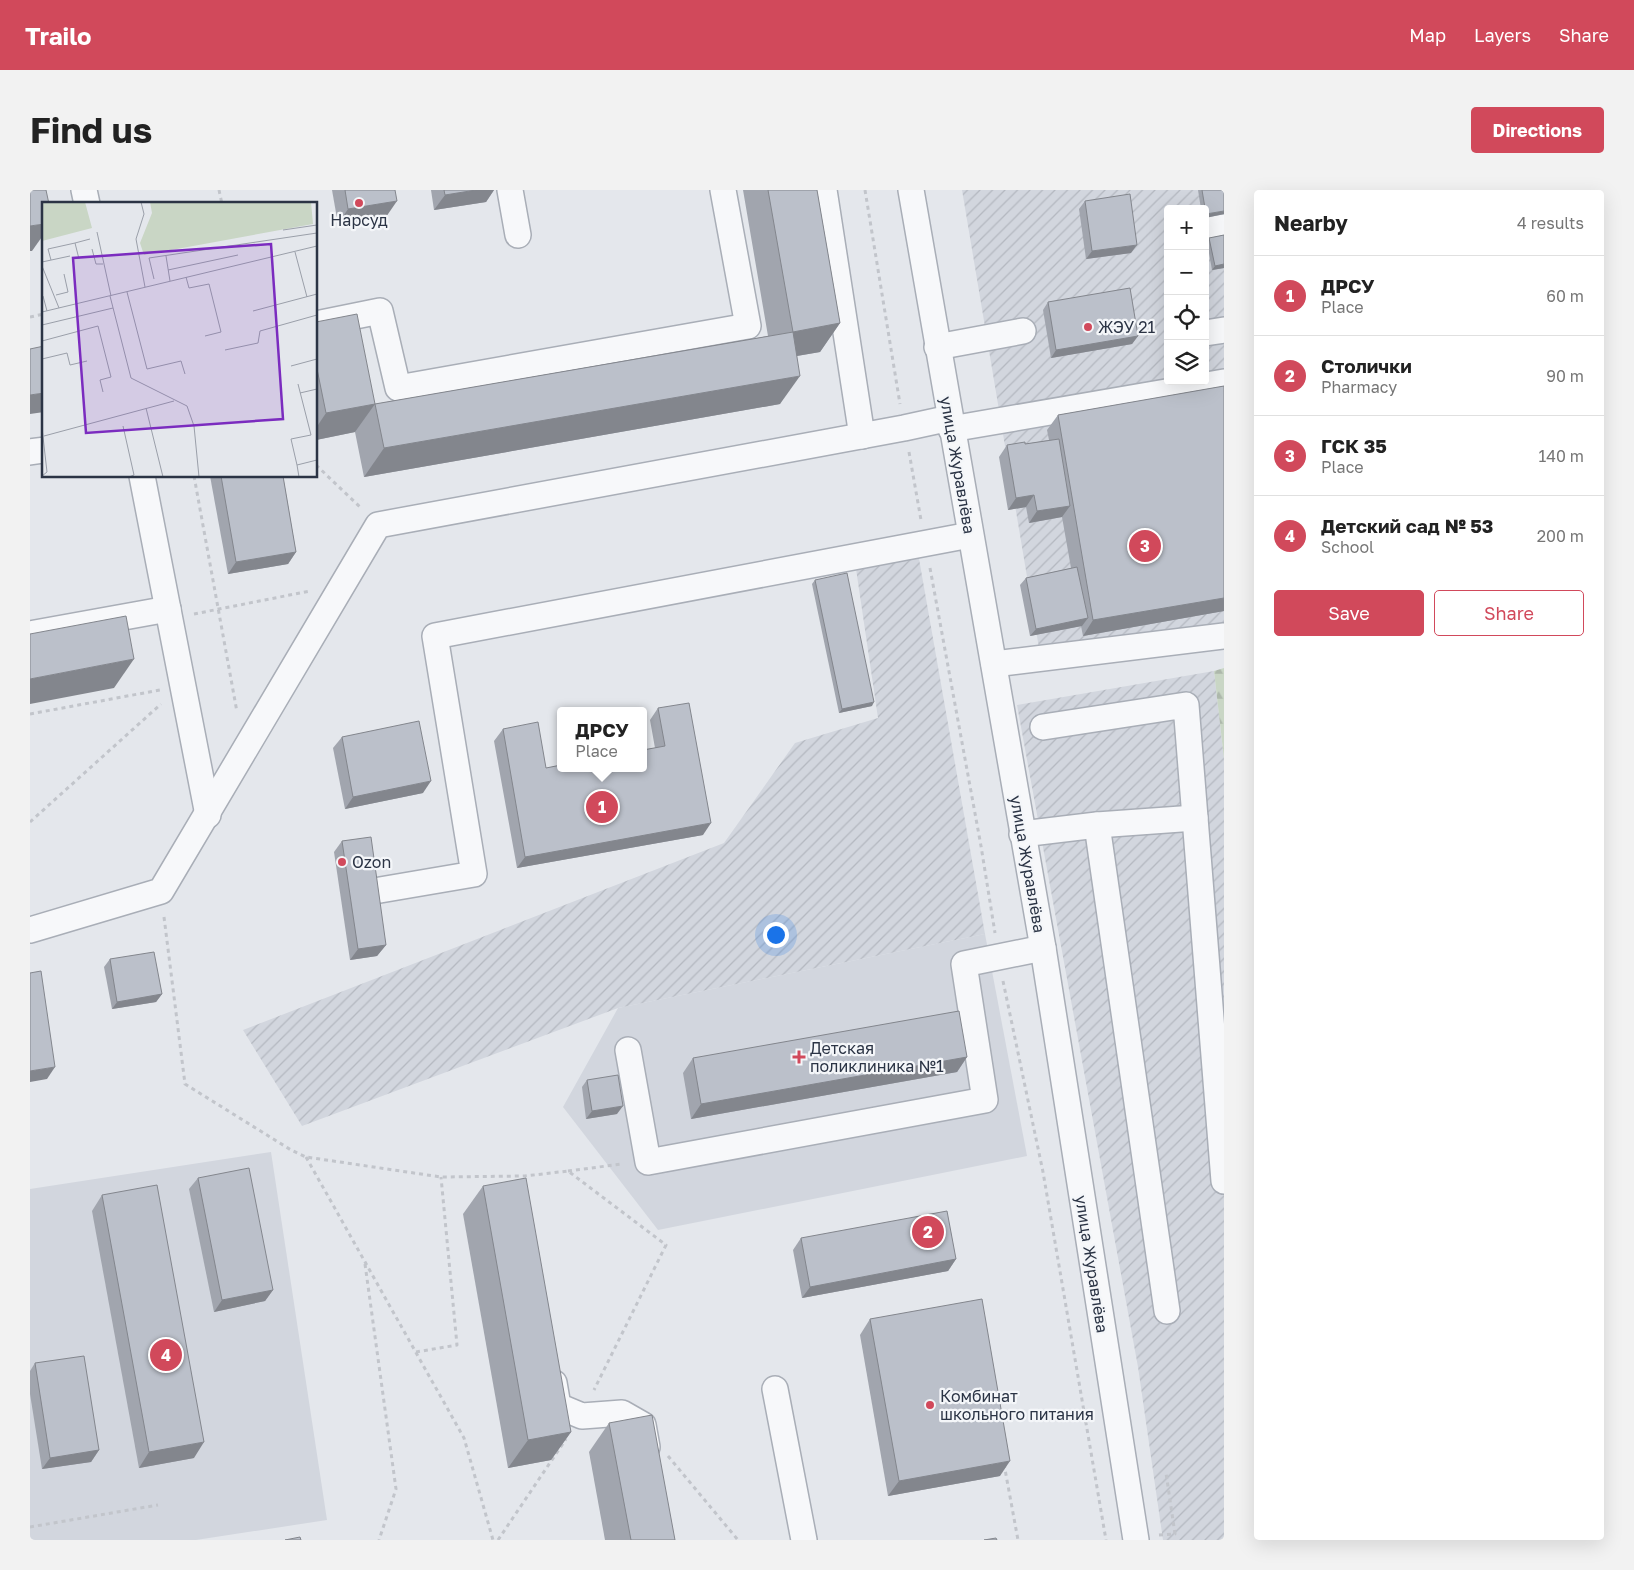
<!DOCTYPE html>
<html lang="en">
<head>
<meta charset="utf-8">
<style>
	:root { --surface:#fff; --page:#f2f2f2; --text:#222; --muted:#767676; --line:#e0e0e0; --accent:#d1495b }
	body { margin:0; font-family:"Golos Text",sans-serif; background:var(--page); color:var(--text) }
	.controls { position:absolute; right:15px; top:15px; display:grid; overflow:hidden; border-radius:5px; box-shadow:0 5px 20px #0002 }
	.controls button { width:45px; height:45px; display:grid; place-items:center; padding:0; border:0; border-bottom:1px solid var(--line); background:var(--surface); color:var(--text); font:25px sans-serif }
	.you { position:absolute; left:745px; top:744px; width:18px; height:18px; margin:-12px; border:4px solid #fff; border-radius:50%; background:#1a73e8; box-shadow:0 0 0 8px #1a73e833 }
	.badge { display:grid; place-items:center; width:32px; height:32px; border-radius:50%; background:var(--accent); color:#fff; font-size:16px; font-weight:700 }
	.pin { position:absolute; translate:-50% -50%; border:2px solid #fff; box-shadow:0 1px 5px #0006 }
	.popup { position:absolute; left:527px; top:517px; width:90px; height:65px; box-sizing:border-box; display:grid; place-content:center; border-radius:5px; background:var(--surface); filter:drop-shadow(0 1px 4px #0005); font-size:16px; white-space:nowrap; color:var(--muted) }
	.popup b { font-size:19px; color:var(--text) }
	.popup::after { content:''; position:absolute; left:50%; top:100%; margin-left:-10px; border:10px solid transparent; border-top-color:var(--surface) }
	.list { margin:0; padding:0; list-style:none }
	h2 { display:flex; justify-content:space-between; align-items:center; height:65px; margin:0; padding:0 20px; font-size:21px }
	h2 small { font-size:16px; font-weight:400; color:var(--muted) }
	.list li { display:grid; grid-template-columns:32px 1fr auto; gap:15px; align-items:center; box-sizing:border-box; height:80px; padding:0 20px; border-top:1px solid var(--line) }
	.list b { display:block; font-size:19px; white-space:nowrap }
	.list p { margin:0; font-size:16px; white-space:nowrap; color:var(--muted) }
	.list em { font-size:16px; font-style:normal; color:var(--muted) }
	.actions { display:flex; gap:10px; padding:15px 20px }
	.actions a { flex:1; padding:11px 0; border:1px solid var(--accent); border-radius:5px; text-align:center; font-size:18px; color:var(--accent) }
	.actions .main { background:var(--accent); color:#fff }
	.icon { flex:none; width:28px; height:28px; fill:none; stroke:currentColor; stroke-width:2; stroke-linecap:round; stroke-linejoin:round }
	.map { position:relative; flex:none; width:1194px; height:1350px; overflow:hidden; border-radius:5px }
	header { display:flex; align-items:center; gap:30px; box-sizing:border-box; height:70px; padding:0 25px; background:var(--accent); color:#fff }
	header strong { font-size:24px }
	nav { display:flex; gap:28px; margin-inline-start:auto; font-size:18px }
	.intro { display:flex; align-items:center; justify-content:space-between; box-sizing:border-box; height:120px; padding:0 30px }
	h1 { margin:0; font-size:35px }
	.button { padding:12px 22px; border-radius:5px; background:var(--accent); color:#fff; font-size:18px; font-weight:700 }
	main { display:flex; gap:30px; padding:0 30px }
	aside { flex:1; background:var(--surface); border-radius:5px; box-shadow:0 5px 20px #0002 }
	.map>svg:first-child { display:block }
	.built { fill:#d2d6de }
	.industrial { fill:url(#industrial-furrows); fill-rule:evenodd }
	.forest { fill:url(#forest-firs) }
	.lines { fill:none; stroke-linecap:round; stroke-linejoin:round }
	.minor-casing { stroke:#a9aeb7; stroke-width:28 }
	.path { stroke:#c2c5cb; stroke-width:3; stroke-dasharray:4 4; stroke-linecap:butt }
	.minor { stroke:#f7f8fa; stroke-width:25 }
	.wall { fill:#a1a5ae }
	.shaded-wall { fill:#83868d }
	.building { fill:#bbc0ca; stroke:#83868d }
	.poi-dot { fill:#d1495b; stroke:#f4f6f9; stroke-width:2 }
	.labels { text-anchor:middle; stroke-width:4.5; stroke-linejoin:round; paint-order:stroke }
	.poi-label { font-size:16px; fill:#2b3445; stroke:#f4f6f9; text-anchor:start }
	.street-label { font-size:16px; fill:#2b3445; stroke:#f4f6f9 }
	.inset-road { fill:none; stroke:#9a9fa9; stroke-width:1 }
	.view { fill:#7b2cbf; fill-opacity:0.15; stroke:#7b2cbf; stroke-width:2.5 }
	.inset-edge { fill:none; stroke:#2b3445; stroke-width:2.5 }
</style>
</head>
<body>
<header>
<strong>Trailo</strong>
<nav><a>Map</a><a>Layers</a><a>Share</a></nav>
</header>
<div class="intro"><h1>Find us</h1><a class="button">Directions</a></div>
<main>
<div class="map">
<svg width="1194" height="1350" viewBox="0 0 1194 1350">
	<defs>
		<pattern id="industrial-furrows" width="10" height="10" patternUnits="userSpaceOnUse" patternTransform="scale(1.25)"><rect width="10" height="10" fill="#d2d6de"/><path d="M-1 1l2-2M0 10L10 0M9 11l2-2" fill="none" stroke="#b4b8c0"/></pattern>
		<pattern id="forest-firs" width="22" height="20" patternUnits="userSpaceOnUse" patternTransform="scale(1.25)"><rect width="22" height="20" fill="#c9d6c5"/><path d="M5 1l3.5 6h-7zM16 11l3.5 6h-7z" fill="#adb8ab"/></pattern>
	</defs>
	<rect width="100%" height="100%" fill="#e4e7ec"/>
	<!-- built -->
	<g class="built">
		<path d="M955 744 997 966 628 1040 533 917 588 818Z"/>
		<path d="M241 962 297 1330 166 1350H0V999Z"/>
	</g>
	<!-- industrial -->
	<g class="industrial">
		<path d="M932 0H1194V438L1011 470ZM1138 19H1175V191H1138Z"/>
		<path d="M888 363 955 744 588 818 272 936 213 840 694 653 765 553 848 528 825 372Z"/>
		<path d="M1184 481 1194 569V1350H1133L1108 1177 987 515Z"/>
	</g>
	<!-- forest -->
	<path class="forest" d="M1194 478V569L1184 481Z"/>
	<g class="lines">
		<defs>
			<g id="minor">
				<path d="M54 0 57 14"/>
				<path d="M480 0 488 45"/>
				<path d="M794 0 832 246"/>
				<path d="M881 0 1013 758 1106 1350"/>
				<path d="M1183 39 1194 37"/>
				<path d="M286 134 350 121 368 198 718 136 693 0"/>
				<path d="M1175 143 1194 140"/>
				<path d="M907 157 993 141"/>
				<path d="M921 239 1194 192"/>
				<path d="M0 262 14 260"/>
				<path d="M112 286 178 625"/>
				<path d="M0 444 138 419"/>
				<path d="M964 474 1194 446"/>
				<path d="M1013 537 1156 515 1194 991"/>
				<path d="M1067 635 1137 1121"/>
				<path d="M992 644 1067 635 1165 628"/>
				<path d="M350 700 444 684 405 446 940 345"/>
				<path d="M0 740 131 701 348 335 874 238 920 228"/>
				<path d="M598 860 618 972 955 910 934 774 1013 758"/>
				<path d="M524 1193 528 1216 552 1226 592 1223 613 1235 617 1257"/>
				<path d="M745 1199 774 1350"/>
			</g>
		</defs>
		<!-- minor casing -->
		<use href="#minor" class="minor-casing"/>
		<!-- path -->
		<g class="path">
			<path d="M189 0 192 14"/>
			<path d="M835 0 870 214"/>
			<path d="M0 127 14 124"/>
			<path d="M879 262 891 330"/>
			<path d="M286 275 331 318"/>
			<path d="M164 286 207 522"/>
			<path d="M900 378 951 656 965 743"/>
			<path d="M164 424 280 401"/>
			<path d="M0 524 130 500"/>
			<path d="M0 632 131 514"/>
			<path d="M134 727 155 894 261 960 276 967 411 987 495 986 538 981 636 1055 564 1200"/>
			<path d="M973 791 1013 982 1076 1350"/>
			<path d="M276 967 434 1248 463 1350"/>
			<path d="M538 981 592 974"/>
			<path d="M335 1074 366 1299 349 1350"/>
			<path d="M386 1162 427 1155 411 987"/>
			<path d="M638 1266 708 1350"/>
			<path d="M974 1274 988 1350"/>
			<path d="M0 1337 128 1315"/>
			<path d="M1129 1345 1145 1344 1136 1283"/>
			<path d="M468 1350 536 1249"/>
		</g>
		<!-- minor -->
		<use href="#minor" class="minor"/>
	</g>
	<!-- wall -->
	<g class="wall">
		<path d="M302 0H365L356 27 308 34Z"/>
		<path d="M401 0H464L456 12 404 20Z"/>
		<path d="M713 0H787L810 133 790 162 767 166 750 214 334 287 325 242 286 250V132L345 214 738 146Z"/>
		<path d="M1168 0H1194L1175 28V19H1171Z"/>
		<path d="M1055 11 1101 63 1056 69 1049 19Z"/>
		<path d="M1194 45V78L1182 80 1177 52 1179 48Z"/>
		<path d="M1018 112 1108 146 1102 154 1021 168 1013 120Z"/>
		<path d="M1194 196V421L1053 446 1051 436 1000 446 990 395 996 388 1041 378 1032 327 999 333 996 317 978 320 969 267 977 255 995 254 1019 250 1017 240 1028 225Z"/>
		<path d="M180 286H253L266 362 258 374 198 384Z"/>
		<path d="M785 390 842 516 809 523 782 394Z"/>
		<path d="M628 518 673 645 487 678 464 551 473 539 516 578 625 558 620 530Z"/>
		<path d="M312 547 393 603 315 619 303 558Z"/>
		<path d="M312 651 356 755 347 766 320 770 304 662Z"/>
		<path d="M80 769 132 804 126 812 82 819 74 777Z"/>
		<path d="M937 867 927 882 661 929 653 883 663 868Z"/>
		<path d="M557 890 587 924 556 929 552 897Z"/>
		<path d="M168 988 243 1100 235 1111 184 1122 159 999Z"/>
		<path d="M453 996 541 1242 521 1270 478 1278 433 1024Z"/>
		<path d="M72 1005 164 1268 109 1278 62 1021Z"/>
		<path d="M771 1048 926 1069 918 1081 772 1108 763 1060Z"/>
		<path d="M840 1129 970 1286 858 1306 830 1145Z"/>
		<path d="M5 1173 69 1260 61 1272 12 1279 0 1204V1181Z"/>
		<path d="M579 1233 645 1350H575L559 1262Z"/>
	</g>
	<!-- shaded-wall -->
	<g class="shaded-wall">
		<path d="M446 0H464L456 12 404 20 415 5Z"/>
		<path d="M367 11 356 27 308 34 318 19Z"/>
		<path d="M1194 21V24L1175 28 1176 24Z"/>
		<path d="M14 34V44L2 61H0V36Z"/>
		<path d="M1107 55 1101 63 1056 69 1062 61Z"/>
		<path d="M1194 74V78L1182 80 1185 76Z"/>
		<path d="M810 133 790 162 743 170 763 142Z"/>
		<path d="M1108 146 1102 154 1021 168 1026 160Z"/>
		<path d="M770 186 750 214 334 287 354 258Z"/>
		<path d="M14 203V222L0 224V205Z"/>
		<path d="M345 214 325 242 286 250V238L296 223Z"/>
		<path d="M1004 305 996 317 978 320 986 308Z"/>
		<path d="M1040 316 1032 327 999 333 1007 321Z"/>
		<path d="M266 362 258 374 198 384 206 372Z"/>
		<path d="M1194 408V421L1053 446 1063 430Z"/>
		<path d="M1058 428 1052 436 1000 446 1006 439Z"/>
		<path d="M104 469 84 498 0 514V489Z"/>
		<path d="M844 512 842 516 809 523 812 519Z"/>
		<path d="M401 591 393 603 315 619 323 607Z"/>
		<path d="M681 633 673 645 487 678 495 667Z"/>
		<path d="M356 755 347 766 320 770 328 759Z"/>
		<path d="M132 804 126 812 82 819 87 812Z"/>
		<path d="M937 867 927 882 661 929 671 914Z"/>
		<path d="M25 877 17 889 0 892V881Z"/>
		<path d="M593 916 587 924 556 929 562 921Z"/>
		<path d="M926 1069 918 1081 772 1108 780 1097Z"/>
		<path d="M243 1100 235 1111 184 1122 192 1110Z"/>
		<path d="M541 1242 521 1270 478 1278 498 1250Z"/>
		<path d="M174 1252 164 1268 109 1278 119 1262Z"/>
		<path d="M69 1260 61 1272 12 1279 20 1268Z"/>
		<path d="M980 1271 970 1286 858 1306 869 1291Z"/>
	</g>
	<!-- building -->
	<g class="building">
		<path d="M0 0H16L19 14H14V34L0 36Z"/>
		<path d="M315 0H365L367 11 318 19Z"/>
		<path d="M414 0H446L415 5Z"/>
		<path d="M738 0H787L810 133 763 142 770 186 354 258 345 214 763 142Z"/>
		<path d="M1172 0H1194V21L1176 24Z"/>
		<path d="M1100 4 1107 55 1062 61 1055 11Z"/>
		<path d="M1194 45V74L1185 76 1179 48Z"/>
		<path d="M1100 98 1108 146 1026 160 1018 112Z"/>
		<path d="M327 124 345 214 296 223 286 174V132Z"/>
		<path d="M14 156V203L0 205V159Z"/>
		<path d="M1194 196V408L1063 430 1028 225Z"/>
		<path d="M1029 249 1040 316 1007 321 1004 305 986 308 977 255 995 252V254Z"/>
		<path d="M191 286H253L266 362 206 372Z"/>
		<path d="M1047 377 1058 428 1006 439 996 388Z"/>
		<path d="M817 383 844 512 812 519 785 390Z"/>
		<path d="M96 426 104 469 0 489V444Z"/>
		<path d="M659 513 681 633 495 667 473 539 508 532 516 578 531 575V578H613V560L635 556 628 518Z"/>
		<path d="M389 531 401 591 323 607 312 547Z"/>
		<path d="M341 647 356 755 328 759 312 651Z"/>
		<path d="M124 762 132 804 87 812 80 769Z"/>
		<path d="M11 781 25 877 0 881V783Z"/>
		<path d="M929 821 937 867 671 914 663 868Z"/>
		<path d="M588 885 593 916 562 921 557 890Z"/>
		<path d="M219 978 243 1100 192 1110 168 988Z"/>
		<path d="M496 988 541 1242 498 1250 453 996Z"/>
		<path d="M127 995 174 1252 119 1262 72 1005Z"/>
		<path d="M917 1021 926 1069 780 1097 771 1048Z"/>
		<path d="M952 1109 980 1271 869 1291 840 1129Z"/>
		<path d="M54 1166 69 1260 20 1268 5 1173Z"/>
		<path d="M622 1225 645 1350H601L579 1233Z"/>
		<path d="M270 1347 271 1350H255Z"/>
		<path d="M966 1348 967 1350H954Z"/>
	</g>
	<!-- markers -->
	<g class="poi-dot">
		<circle cx="329" cy="13" r="5"/>
		<circle cx="1058" cy="137" r="5"/>
		<circle cx="312" cy="672" r="5"/>
		<path d="M766.5 859.5h5v5h5v5h-5v5h-5v-5h-5v-5h5z"/>
		<circle cx="900" cy="1215" r="5"/>
	</g>
	<g class="labels">
		<!-- poi labels -->
		<g class="poi-label">
			<text x="329" y="36" text-anchor="middle">Нарсуд</text>
			<text x="1068" y="143">ЖЭУ 21</text>
			<text x="322" y="678">Ozon</text>
			<text x="780" y="864">Детская<tspan x="780" dy="18">поликлиника №1</tspan></text>
			<text x="910" y="1212">Комбинат<tspan x="910" dy="18">школьного питания</tspan></text>
		</g>
		<!-- street labels -->
		<g class="street-label">
			<text transform="translate(928 275) rotate(80)" y="6">улица Журавлёва</text>
			<text transform="translate(998 674) rotate(80)" y="6">улица Журавлёва</text>
			<text transform="translate(1062 1074) rotate(81)" y="6">улица Журавлёва</text>
		</g>
	</g>
	<!-- overview -->
	<g transform="translate(12 12)">
		<rect width="275" height="275" fill="#e4e7ec"/>
		<path d="M0 0H43L50 26 0 39ZM108 0H269L271 22 102 53 98 41 110 11Z" fill="#c9d6c5"/>
		<path class="inset-road" d="M99 0 102 12 94 37 103 85M241 28 275 23M55 30 69 94M33 41 48 37M50 47 54 62H61M253 50 265 95M124 54 128 79M9 58 6 47 33 41 37 57M0 60 28 54M0 64 17 106M126 68 196 53M144 75 147 86 167 82 179 130 163 134M112 77 107 56 275 31M85 90 105 167 139 159 143 172M14 93 26 90 22 72M1 94 5 109M68 94 89 176 145 204 152 224 157 275M211 109 275 92M0 110 275 44M0 123 71 106M0 139 56 124 69 175 58 178 61 190M183 148 216 141 218 129 275 113M0 157 25 151 28 163 45 159M249 164 275 157M258 191 275 187M104 206 121 275M81 224 92 273 87 275M0 226 5 270 0 274M2 234 132 199M255 263 249 237 269 233 256 182M257 275 255 263 275 258"/>
		<path class="view" d="M229 42 241 217 44 231 31 56Z"/>
		<rect width="275" height="275" class="inset-edge"/>
	</g>
</svg>
<div class="controls">
<button>+</button>
<button>−</button>
<button><svg class="icon" aria-label="locate" viewBox="0 0 24 24"><circle cx="12" cy="12" r="6"/><path d="M12 2v4M12 18v4M2 12h4M18 12h4"/></svg></button>
<button><svg class="icon" aria-label="layers" viewBox="0 0 24 24"><path d="M12 4l9 5-9 5-9-5zM3 14l9 5 9-5"/></svg></button>
</div>
<div class="you"></div>
<div class="pin badge" style="left:572px;top:617px">1</div>
<div class="popup"><b>ДРСУ</b>Place</div>
<div class="pin badge" style="left:898px;top:1042px">2</div>
<div class="pin badge" style="left:1115px;top:356px">3</div>
<div class="pin badge" style="left:136px;top:1165px">4</div>
</div>
<aside>
<h2>Nearby<small>4 results</small></h2>
<ul class="list">
<li><span class="badge">1</span><div><b>ДРСУ</b><p>Place</p></div><em>60 m</em></li>
<li><span class="badge">2</span><div><b>Столички</b><p>Pharmacy</p></div><em>90 m</em></li>
<li><span class="badge">3</span><div><b>ГСК 35</b><p>Place</p></div><em>140 m</em></li>
<li><span class="badge">4</span><div><b>Детский сад № 53</b><p>School</p></div><em>200 m</em></li>
</ul>
<div class="actions"><a class="main">Save</a><a>Share</a></div>
</aside>
</main>
</body>
</html>
